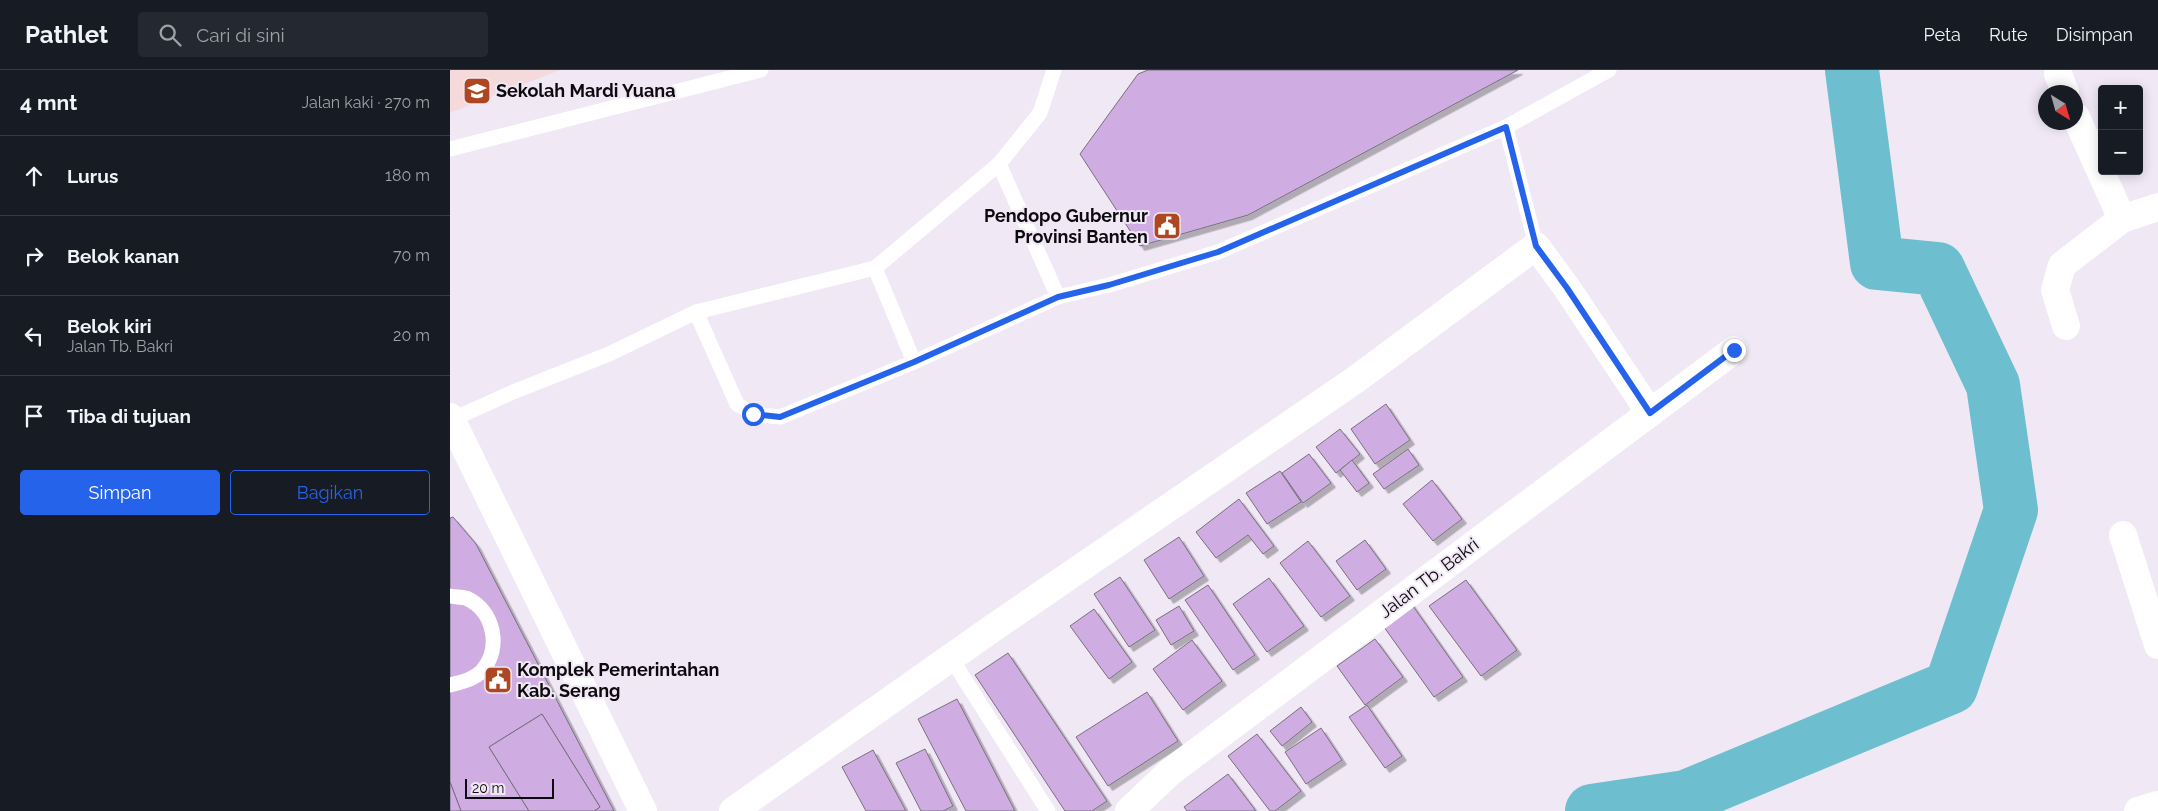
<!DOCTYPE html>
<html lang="id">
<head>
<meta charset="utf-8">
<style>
	:root { --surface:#171b24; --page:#242831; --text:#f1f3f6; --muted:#9ea1a6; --line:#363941; --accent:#2563eb }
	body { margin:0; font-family:Raleway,sans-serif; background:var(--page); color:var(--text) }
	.controls { position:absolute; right:15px; top:15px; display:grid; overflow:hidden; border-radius:5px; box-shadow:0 2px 12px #0003 }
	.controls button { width:45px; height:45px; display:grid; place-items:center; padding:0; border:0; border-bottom:1px solid var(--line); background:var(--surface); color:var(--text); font:25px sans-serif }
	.compass { position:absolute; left:1588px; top:15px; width:45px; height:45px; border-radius:50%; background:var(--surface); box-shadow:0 2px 12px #0003; rotate:143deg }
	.scale { position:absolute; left:15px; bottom:12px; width:89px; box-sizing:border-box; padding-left:5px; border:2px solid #0d0a0e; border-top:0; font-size:14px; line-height:18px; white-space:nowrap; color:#0d0a0e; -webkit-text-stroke:4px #f0e8f5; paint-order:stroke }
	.stop { position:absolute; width:15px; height:15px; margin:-11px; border:4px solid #2563eb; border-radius:50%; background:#fff }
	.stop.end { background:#2563eb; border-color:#fff; box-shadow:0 1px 5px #0008 }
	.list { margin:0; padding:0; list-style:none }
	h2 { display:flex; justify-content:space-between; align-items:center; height:65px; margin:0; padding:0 20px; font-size:21px }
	h2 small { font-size:16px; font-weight:400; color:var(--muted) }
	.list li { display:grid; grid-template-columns:32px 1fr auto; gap:15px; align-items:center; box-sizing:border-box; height:80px; padding:0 20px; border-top:1px solid var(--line) }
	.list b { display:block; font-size:19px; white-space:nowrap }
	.list p { margin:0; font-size:16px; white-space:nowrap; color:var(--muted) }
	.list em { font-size:16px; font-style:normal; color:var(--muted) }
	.actions { display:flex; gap:10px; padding:15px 20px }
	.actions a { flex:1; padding:11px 0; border:1px solid var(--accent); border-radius:5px; text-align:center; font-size:18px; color:var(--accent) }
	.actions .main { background:var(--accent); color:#fff }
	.icon { flex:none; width:28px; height:28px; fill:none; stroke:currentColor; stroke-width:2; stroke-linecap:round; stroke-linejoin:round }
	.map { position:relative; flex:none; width:1708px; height:741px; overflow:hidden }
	header { display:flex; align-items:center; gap:30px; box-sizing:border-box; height:70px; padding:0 25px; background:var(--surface); border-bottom:1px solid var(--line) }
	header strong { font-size:24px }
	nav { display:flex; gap:28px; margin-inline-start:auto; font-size:18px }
	.search { width:350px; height:45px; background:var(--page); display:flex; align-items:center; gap:12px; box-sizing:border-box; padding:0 18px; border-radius:5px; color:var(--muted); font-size:19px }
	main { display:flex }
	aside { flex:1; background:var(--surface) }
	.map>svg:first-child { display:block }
	.education { fill:#f5dadc }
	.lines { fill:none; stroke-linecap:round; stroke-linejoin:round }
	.river { stroke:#6dbfcf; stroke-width:54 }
	.building { fill:#cfade3; stroke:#77707b; filter:url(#shadow) }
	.service { stroke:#fff; stroke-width:15 }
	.minor { stroke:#fff; stroke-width:28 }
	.secondary { stroke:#fff; stroke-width:28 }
	.route { stroke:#2563eb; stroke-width:6 }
	.labels { text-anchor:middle; stroke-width:4; stroke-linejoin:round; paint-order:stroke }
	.poi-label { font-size:18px; font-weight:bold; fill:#0d0a0e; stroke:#f0e8f5; text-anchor:start }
	.street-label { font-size:18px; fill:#0d0a0e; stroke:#f0e8f5 }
</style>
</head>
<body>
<header>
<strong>Pathlet</strong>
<div class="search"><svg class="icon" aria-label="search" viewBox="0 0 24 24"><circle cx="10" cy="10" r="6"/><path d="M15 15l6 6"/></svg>Cari di sini</div>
<nav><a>Peta</a><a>Rute</a><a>Disimpan</a></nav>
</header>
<main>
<aside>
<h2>4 mnt<small>Jalan kaki · 270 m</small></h2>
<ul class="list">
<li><svg class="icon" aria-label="ahead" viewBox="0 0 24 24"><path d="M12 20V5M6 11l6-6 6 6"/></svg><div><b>Lurus</b></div><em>180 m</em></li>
<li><svg class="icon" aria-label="right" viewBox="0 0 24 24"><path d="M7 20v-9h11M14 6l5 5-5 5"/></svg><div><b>Belok kanan</b></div><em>70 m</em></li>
<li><svg class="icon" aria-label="left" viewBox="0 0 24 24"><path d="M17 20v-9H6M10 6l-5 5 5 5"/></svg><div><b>Belok kiri</b><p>Jalan Tb. Bakri</p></div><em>20 m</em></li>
<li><svg class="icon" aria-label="arrive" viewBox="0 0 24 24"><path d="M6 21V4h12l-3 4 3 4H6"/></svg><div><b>Tiba di tujuan</b></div></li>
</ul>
<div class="actions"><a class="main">Simpan</a><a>Bagikan</a></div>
</aside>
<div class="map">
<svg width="1708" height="741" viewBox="0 0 1708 741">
	<defs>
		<filter id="shadow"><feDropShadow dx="4.5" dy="4.5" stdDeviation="0" flood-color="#0004"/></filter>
	</defs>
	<rect width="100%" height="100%" fill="#f0e8f5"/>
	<!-- education -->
	<path class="education" d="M0 0H110L0 43Z"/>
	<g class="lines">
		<!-- river -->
		<path class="river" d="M1142 741 1236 727 1501 617 1561 440 1543 315 1488 199 1427 193 1402 0"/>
	</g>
	<!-- building -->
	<g class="building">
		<path d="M698 0H1068L798 145 690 176 630 84 688 4Z"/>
		<path d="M936 334 960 370 925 394 901 359Z"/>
		<path d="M890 359 910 384 886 403 866 377Z"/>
		<path d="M958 379 969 395 934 419 923 404Z"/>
		<path d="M859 384 881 413 853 433 832 403Z"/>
		<path d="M902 390 919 413 907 422 890 400Z"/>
		<path d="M830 401 851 432 817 454 796 423Z"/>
		<path d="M982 410 1012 449 983 471 953 434Z"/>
		<path d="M789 429 824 476 813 484 798 465 766 488 746 462Z"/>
		<path d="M3 447 26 474 164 741H144L150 737 92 644 39 677 79 741H11L0 712V448Z"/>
		<path d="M729 467 754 506 719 529 694 490Z"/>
		<path d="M915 470 936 499 907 520 886 491Z"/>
		<path d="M858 471 900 526 871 547 830 493Z"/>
		<path d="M670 507 705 560 679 577 644 524Z"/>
		<path d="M819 508 854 556 817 582 783 534Z"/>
		<path d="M1016 510 1067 580 1031 606 979 536Z"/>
		<path d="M758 515 805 585 783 600 735 530Z"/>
		<path d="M958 529 1013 607 984 627 929 550Z"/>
		<path d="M729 536 744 561 721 575 706 550Z"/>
		<path d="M644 539 682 592 659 609 620 556Z"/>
		<path d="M925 569 953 607 915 635 887 596Z"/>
		<path d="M742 570 772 611 733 640 703 599Z"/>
		<path d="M558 583 657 731 642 741H615L525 605Z"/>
		<path d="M697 622 728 671 658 716 626 667Z"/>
		<path d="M507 629 565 741H516L468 649Z"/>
		<path d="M917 635 952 686 935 698 899 647Z"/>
		<path d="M851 637 862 652 832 676 820 661Z"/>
		<path d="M92 644 150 737 144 741H79L39 677Z"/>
		<path d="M871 658 892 690 856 714 835 682Z"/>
		<path d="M807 664 851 721 825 741H820L778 686Z"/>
		<path d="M475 679 503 736 493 741H471L446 693Z"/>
		<path d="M423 680 456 741H416L392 697Z"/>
		<path d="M778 704 806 741H737L734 737Z"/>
		<path d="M0 712 11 741H0Z"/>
	</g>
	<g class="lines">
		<!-- service -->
		<g class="service">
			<path d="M1056 57 1086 176"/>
			<path d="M0 79 311 0"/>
			<path d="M549 94 608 227 659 215 768 182 1056 57 1159 0"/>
			<path d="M425 198 464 292"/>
			<path d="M246 242 287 334 303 344 330 347 464 292 608 227"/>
			<path d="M1 350 63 322 159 284 246 242 425 198 549 94 590 43 604 0"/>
			<path d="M0 526C5 527 11 527 16 528 44 540 52 578 32 601 23 610 11 612 0 615"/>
			<path d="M501 588 598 741"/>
		</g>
		<!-- minor -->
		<g class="minor">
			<path d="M1608 4 1615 22"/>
			<path d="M1626 47 1672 149"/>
			<path d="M1616 256 1605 220 1612 195 1672 149 1708 137"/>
			<path d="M1673 465 1708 575"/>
			<path d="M283 741 543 558 905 310 1086 176 1117 218 1200 343"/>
			<path d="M679 741 720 702 1284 280"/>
			<path d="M1688 741 1708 735"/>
		</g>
		<!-- secondary -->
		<path class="secondary" d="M0 347 193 741"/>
	</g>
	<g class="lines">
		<!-- route -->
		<path class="route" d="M303 344 330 347 464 292 608 227 659 215 768 182 1056 57 1086 176 1117 218 1200 343 1284 280"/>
	</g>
	<!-- icons -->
	<defs>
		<symbol id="school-square" viewBox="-11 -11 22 22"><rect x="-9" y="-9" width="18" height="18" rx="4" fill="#ae4721" stroke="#f0e8f5"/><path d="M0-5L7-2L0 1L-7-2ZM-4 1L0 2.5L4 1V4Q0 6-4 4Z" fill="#fff"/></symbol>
		<symbol id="civic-square" viewBox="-11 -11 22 22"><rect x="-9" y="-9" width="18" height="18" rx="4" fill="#ae4721" stroke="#f0e8f5"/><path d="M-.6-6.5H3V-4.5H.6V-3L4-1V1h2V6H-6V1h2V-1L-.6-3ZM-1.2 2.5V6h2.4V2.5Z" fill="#fff"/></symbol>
	</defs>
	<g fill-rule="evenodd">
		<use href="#school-square" x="11" y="5" width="32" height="32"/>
		<use href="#civic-square" x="701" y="140" width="32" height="32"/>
		<use href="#civic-square" x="32" y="594" width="32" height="32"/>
	</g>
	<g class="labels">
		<!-- poi labels -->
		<g class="poi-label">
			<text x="46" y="27">Sekolah Mardi Yuana</text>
			<text x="698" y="152" text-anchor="end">Pendopo Gubernur<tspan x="698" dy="21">Provinsi Banten</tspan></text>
			<text x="67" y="606">Komplek Pemerintahan<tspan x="67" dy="21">Kab. Serang</tspan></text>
		</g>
		<!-- street labels -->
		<g class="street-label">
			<text transform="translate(979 508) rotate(-37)" y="6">Jalan Tb. Bakri</text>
		</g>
	</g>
</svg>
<div class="controls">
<button>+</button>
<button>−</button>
</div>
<svg class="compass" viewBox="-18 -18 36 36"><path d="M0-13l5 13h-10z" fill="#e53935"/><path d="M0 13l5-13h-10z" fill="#9ea1a6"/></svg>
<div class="scale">20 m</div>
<div class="stop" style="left:303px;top:344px"></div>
<div class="stop end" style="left:1284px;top:280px"></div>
</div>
</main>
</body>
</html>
